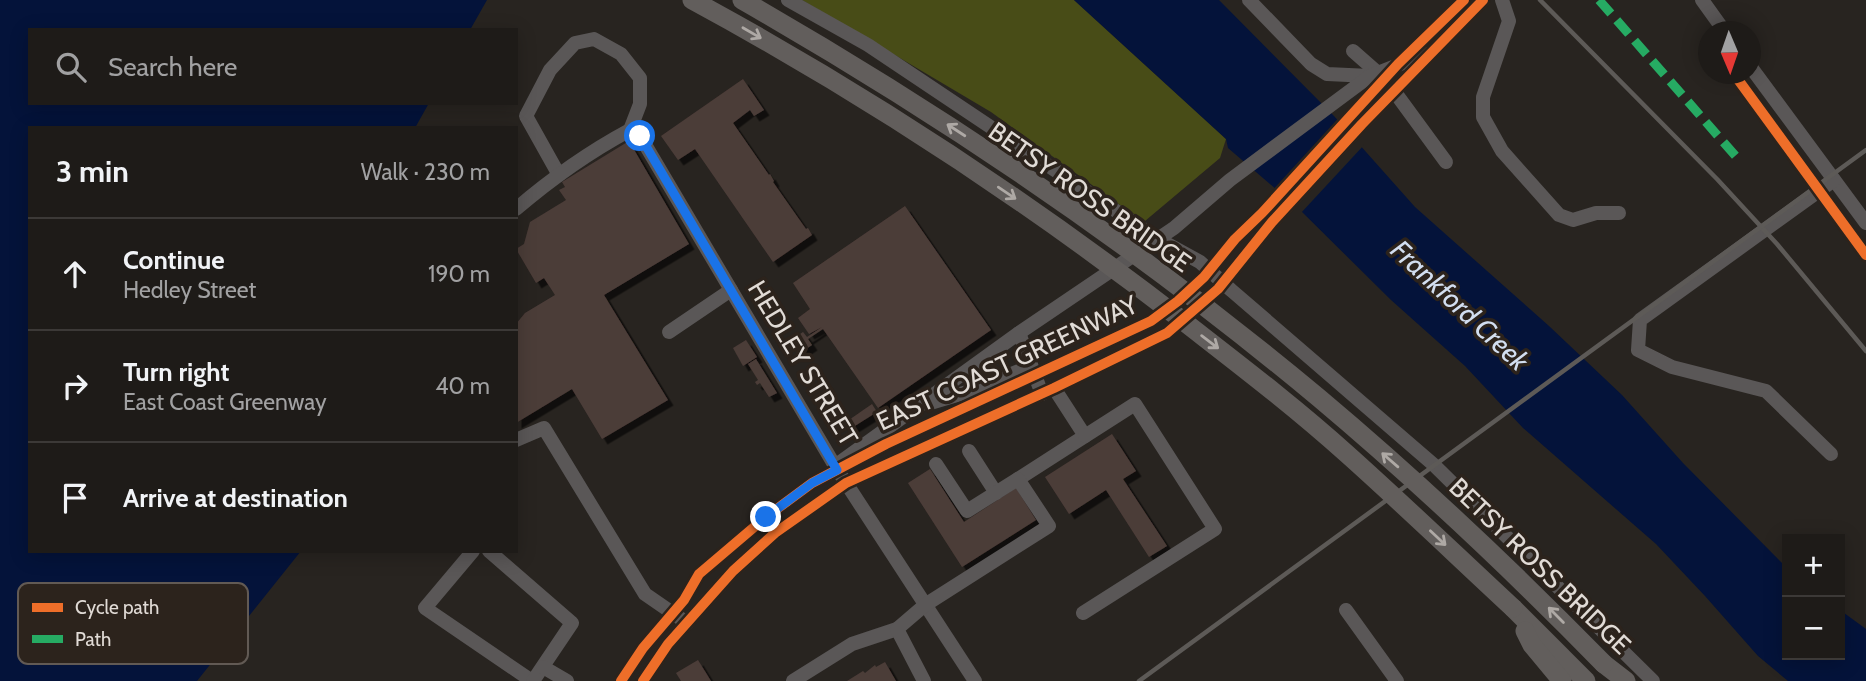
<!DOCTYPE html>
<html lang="en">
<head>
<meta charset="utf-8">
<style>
	:root { --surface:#1e1b18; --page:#262421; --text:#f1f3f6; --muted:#a1a1a2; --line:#3c3937 }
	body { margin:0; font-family:Cabin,sans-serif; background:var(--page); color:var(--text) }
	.controls { position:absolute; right:21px; bottom:21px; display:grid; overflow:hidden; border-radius:0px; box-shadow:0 4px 18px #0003 }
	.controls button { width:63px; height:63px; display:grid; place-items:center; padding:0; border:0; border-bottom:2px solid var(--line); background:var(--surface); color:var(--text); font:35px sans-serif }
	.compass { position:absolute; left:1698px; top:21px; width:63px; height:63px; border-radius:50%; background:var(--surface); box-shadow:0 4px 18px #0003; rotate:178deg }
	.stop { position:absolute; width:21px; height:21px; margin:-16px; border:5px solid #1a73e8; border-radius:50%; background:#fff }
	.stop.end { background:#1a73e8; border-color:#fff; box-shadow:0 2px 7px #0008 }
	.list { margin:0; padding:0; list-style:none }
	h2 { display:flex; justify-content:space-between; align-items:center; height:91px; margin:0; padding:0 28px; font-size:30px }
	h2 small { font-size:23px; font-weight:400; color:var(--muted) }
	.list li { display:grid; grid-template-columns:46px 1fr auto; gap:21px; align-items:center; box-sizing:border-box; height:112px; padding:0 28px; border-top:2px solid var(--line) }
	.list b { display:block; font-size:26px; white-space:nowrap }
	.list p { margin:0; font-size:23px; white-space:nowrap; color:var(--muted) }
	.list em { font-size:23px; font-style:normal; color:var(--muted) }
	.icon { flex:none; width:38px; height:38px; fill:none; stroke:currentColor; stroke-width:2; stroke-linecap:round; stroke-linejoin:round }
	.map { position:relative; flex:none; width:1866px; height:681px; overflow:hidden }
	.search { position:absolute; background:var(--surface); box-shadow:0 4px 18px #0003; left:28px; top:28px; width:490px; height:77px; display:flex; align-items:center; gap:18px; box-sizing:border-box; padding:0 24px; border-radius:0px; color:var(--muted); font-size:26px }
	.panel { position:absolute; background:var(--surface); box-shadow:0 4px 18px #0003; left:28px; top:126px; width:490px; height:427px; border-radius:0px }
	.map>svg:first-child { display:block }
	.green { fill:#484c17 }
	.water { fill:#04133a }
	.pier { fill:#282420 }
	.building { fill:#4c3c38; filter:url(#shadow) }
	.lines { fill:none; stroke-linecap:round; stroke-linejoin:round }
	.minor { stroke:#5a5757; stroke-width:14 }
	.highway { stroke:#625e5c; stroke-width:19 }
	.rail { stroke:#5d5a57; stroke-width:4.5 }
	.highway-bridge { stroke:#625e5c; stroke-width:19 }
	.quiet { stroke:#26ab63; stroke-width:9; stroke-dasharray:18 9; stroke-linecap:butt }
	.cycleway-casing { stroke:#2c231c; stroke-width:15 }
	.cycleway { stroke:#ee6e29; stroke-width:10 }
	.oneway { stroke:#aea9a5 }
	.route { stroke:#1a73e8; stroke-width:9 }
	.labels { text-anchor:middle; stroke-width:7; stroke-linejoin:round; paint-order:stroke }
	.street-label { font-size:26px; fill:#e1dbd6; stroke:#2c231c }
	.water-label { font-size:28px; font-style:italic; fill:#d2def0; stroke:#2c231c }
	.key { fill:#2c231c; stroke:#625a54; stroke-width:2 }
	.key-label { font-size:19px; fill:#e1dbd6 }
</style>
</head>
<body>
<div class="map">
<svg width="1866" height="681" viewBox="0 0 1866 681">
	<defs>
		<filter id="shadow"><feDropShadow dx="5.5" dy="5.5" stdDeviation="0" flood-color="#0009"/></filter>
	</defs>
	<rect width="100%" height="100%" fill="#282420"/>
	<!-- green -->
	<path class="green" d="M802 0H1074L1226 139 1220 158 1145 221 1117 203 991 112Z"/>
	<!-- water -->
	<g class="water">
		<path d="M0 0H487L470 30H30V103H429L415 128H30V551H301L197 681H0Z"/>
		<path d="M1074 0H1219L1334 116 1415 207 1549 326 1622 395 1683 463 1787 568V655H1840V610L1866 629V681H1788L1758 656 1705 596 1656 544 1523 428 1465 366 1391 300 1298 208 1228 148 1226 139Z"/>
	</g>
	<!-- pier -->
	<path class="pier" d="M1342 120 1364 145 1300 214 1275 193Z"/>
	<!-- building -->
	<g class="building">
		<path d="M743 79 764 110 754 116 750 110 733 123 769 175 770 174 774 181 773 182 806 229 808 228 812 235 773 262 695 149 678 160 661 136Z"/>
		<path d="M629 141 689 244 604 295 668 400 602 439 572 389 516 423V324L525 313 555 295 544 278 536 283 516 249 524 244 530 222 566 200 559 190 565 187 562 182Z"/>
		<path d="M905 206 991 330 878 408 823 329 808 339 812 345 800 353 791 340 803 332 807 337 822 327 809 334 798 318 810 309 793 283Z"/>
		<path d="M746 340 757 357 743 366 733 348Z"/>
		<path d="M756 359 777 393 769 397 760 383 757 385 755 382 758 380 748 364Z"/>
		<path d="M872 404 877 412 850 429 846 422Z"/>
		<path d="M1112 434 1136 471 1123 479 1167 546 1149 557 1106 490 1069 514 1045 477Z"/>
		<path d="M930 469 964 522 1016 488 1036 520 962 567 908 483Z"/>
		<path d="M698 660 711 681H681L676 673Z"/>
		<path d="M885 662 896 681H847L863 671 865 673 875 665 876 667Z"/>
	</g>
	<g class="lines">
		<!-- minor -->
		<g class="minor">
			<path d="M788 0 868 45 1158 239 1200 262 1231 290 1434 465 1653 681"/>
			<path d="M1249 0 1311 64 1327 74 1370 76"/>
			<path d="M1502 0 1509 21 1483 97V117L1502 151 1559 215 1573 220 1596 213H1619"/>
			<path d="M1702 0 1725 32"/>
			<path d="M1353 51 1378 73"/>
			<path d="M1750 66 1866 223"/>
			<path d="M1394 91 1446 162"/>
			<path d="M559 175 526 116 550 70 575 43 594 39 621 54 640 78V104L630 130"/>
			<path d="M516 209C551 179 589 152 630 130L640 136 835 466 975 681"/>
			<path d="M669 332 731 290"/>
			<path d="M1019 333 1042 394"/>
			<path d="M927 404 967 392 1031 366"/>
			<path d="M516 440 544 428 645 594 687 623"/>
			<path d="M969 451 996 493"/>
			<path d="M1831 454 1766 391 1672 367 1638 350 1640 320 1834 180"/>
			<path d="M835 466 1019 333 1174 228 1230 180 1370 76 1426 54"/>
			<path d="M1018 479 1085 436 1054 388"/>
			<path d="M473 551 425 608 532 681"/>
			<path d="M489 551 572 623 533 681"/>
			<path d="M1346 610 1397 681"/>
			<path d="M1083 613 1215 529 1135 404 1085 436"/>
			<path d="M543 667 567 681"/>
			<path d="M643 681 668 644 733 571 775 533 846 483 1054 388 1167 333 1218 289 1272 222 1362 124 1483 0"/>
			<path d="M793 681 852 644 897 629"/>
			<path d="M924 681 897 629 925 605 1049 526 1018 479 967 511 936 464"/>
		</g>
		<!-- highway -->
		<g class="highway">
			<path d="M1513 608 1586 681"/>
			<path d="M1525 631 1532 645 1562 681"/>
			<path d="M1604 664 1626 681"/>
		</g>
		<!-- rail -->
		<g class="rail">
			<path d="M1540 0 1717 179 1777 244 1866 351"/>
			<path d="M1139 681 1866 150"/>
		</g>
		<!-- highway-bridge -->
		<g class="highway-bridge">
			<path d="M692 0C866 94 1031 203 1187 324 1241 366 1296 408 1347 454 1403 504 1458 557 1513 608"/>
			<path d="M742 0C945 116 1139 248 1319 398 1419 482 1513 571 1604 664"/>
		</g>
		<!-- quiet -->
		<path class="quiet" d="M1599 0 1740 161"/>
		<defs>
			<g id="cycleway">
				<path d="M1734 74 1866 255"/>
				<path d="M621 681 643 648 684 600 699 574 766 517 812 483 886 444 1151 321 1178 301 1204 277 1235 239 1262 213 1398 64 1464 0"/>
				<path d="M643 681 668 644 733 571 775 533 846 483 1054 388 1167 333 1218 289 1272 222 1362 124 1483 0"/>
			</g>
		</defs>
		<!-- cycleway casing -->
		<use href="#cycleway" class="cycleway-casing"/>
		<!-- cycleway -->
		<use href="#cycleway" class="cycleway"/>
	</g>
	<!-- one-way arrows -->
	<defs><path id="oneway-shaft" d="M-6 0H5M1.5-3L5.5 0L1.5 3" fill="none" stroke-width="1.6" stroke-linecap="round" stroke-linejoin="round" transform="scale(1.75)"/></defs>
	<g class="oneway">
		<use href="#oneway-shaft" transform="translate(752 33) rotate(30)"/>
		<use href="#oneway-shaft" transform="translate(956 130) rotate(-147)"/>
		<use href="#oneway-shaft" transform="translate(1007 193) rotate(34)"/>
		<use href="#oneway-shaft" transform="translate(1210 342) rotate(37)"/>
		<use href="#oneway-shaft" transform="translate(1390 460) rotate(-139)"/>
		<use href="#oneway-shaft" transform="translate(1438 538) rotate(43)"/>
		<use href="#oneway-shaft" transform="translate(1556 615) rotate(-135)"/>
	</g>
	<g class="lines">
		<!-- route -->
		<path class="route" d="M640 136 837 470 812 483 766 517"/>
	</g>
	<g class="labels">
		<!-- street labels -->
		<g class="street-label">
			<text transform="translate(1090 197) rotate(35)" y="9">BETSY ROSS BRIDGE</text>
			<text transform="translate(803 363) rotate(59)" y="9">HEDLEY STREET</text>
			<text transform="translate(1007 363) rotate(-25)" y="9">EAST COAST GREENWAY</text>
			<text transform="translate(1540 566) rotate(44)" y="9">BETSY ROSS BRIDGE</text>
		</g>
		<!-- water labels -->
		<g class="water-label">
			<text transform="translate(1460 305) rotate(43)" y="10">Frankford Creek</text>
		</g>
	</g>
	<!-- legend -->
	<rect x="18" y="583" width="230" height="81" rx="10" class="key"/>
	<rect x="32" y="603" width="31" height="9" fill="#ee6e29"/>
	<rect x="32" y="635" width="31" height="8" fill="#26ab63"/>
	<g class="key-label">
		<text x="75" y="614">Cycle path</text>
		<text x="75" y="646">Path</text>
	</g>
</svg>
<div class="controls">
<button>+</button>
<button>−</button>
</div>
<svg class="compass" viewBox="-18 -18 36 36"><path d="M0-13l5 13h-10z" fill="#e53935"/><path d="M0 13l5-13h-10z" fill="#a1a1a2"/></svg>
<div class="stop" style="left:640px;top:136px"></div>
<div class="stop end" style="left:766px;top:517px"></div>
<div class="search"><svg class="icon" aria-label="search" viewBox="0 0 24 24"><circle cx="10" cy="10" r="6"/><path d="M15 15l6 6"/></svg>Search here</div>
<section class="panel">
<h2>3 min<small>Walk · 230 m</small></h2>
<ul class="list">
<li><svg class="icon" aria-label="ahead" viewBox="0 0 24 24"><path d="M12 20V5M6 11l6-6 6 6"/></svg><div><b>Continue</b><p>Hedley Street</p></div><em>190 m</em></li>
<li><svg class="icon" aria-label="right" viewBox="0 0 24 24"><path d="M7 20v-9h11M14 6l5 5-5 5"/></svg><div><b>Turn right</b><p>East Coast Greenway</p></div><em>40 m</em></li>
<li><svg class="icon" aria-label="arrive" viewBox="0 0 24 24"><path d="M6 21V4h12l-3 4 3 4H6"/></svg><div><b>Arrive at destination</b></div></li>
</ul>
</section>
</div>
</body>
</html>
